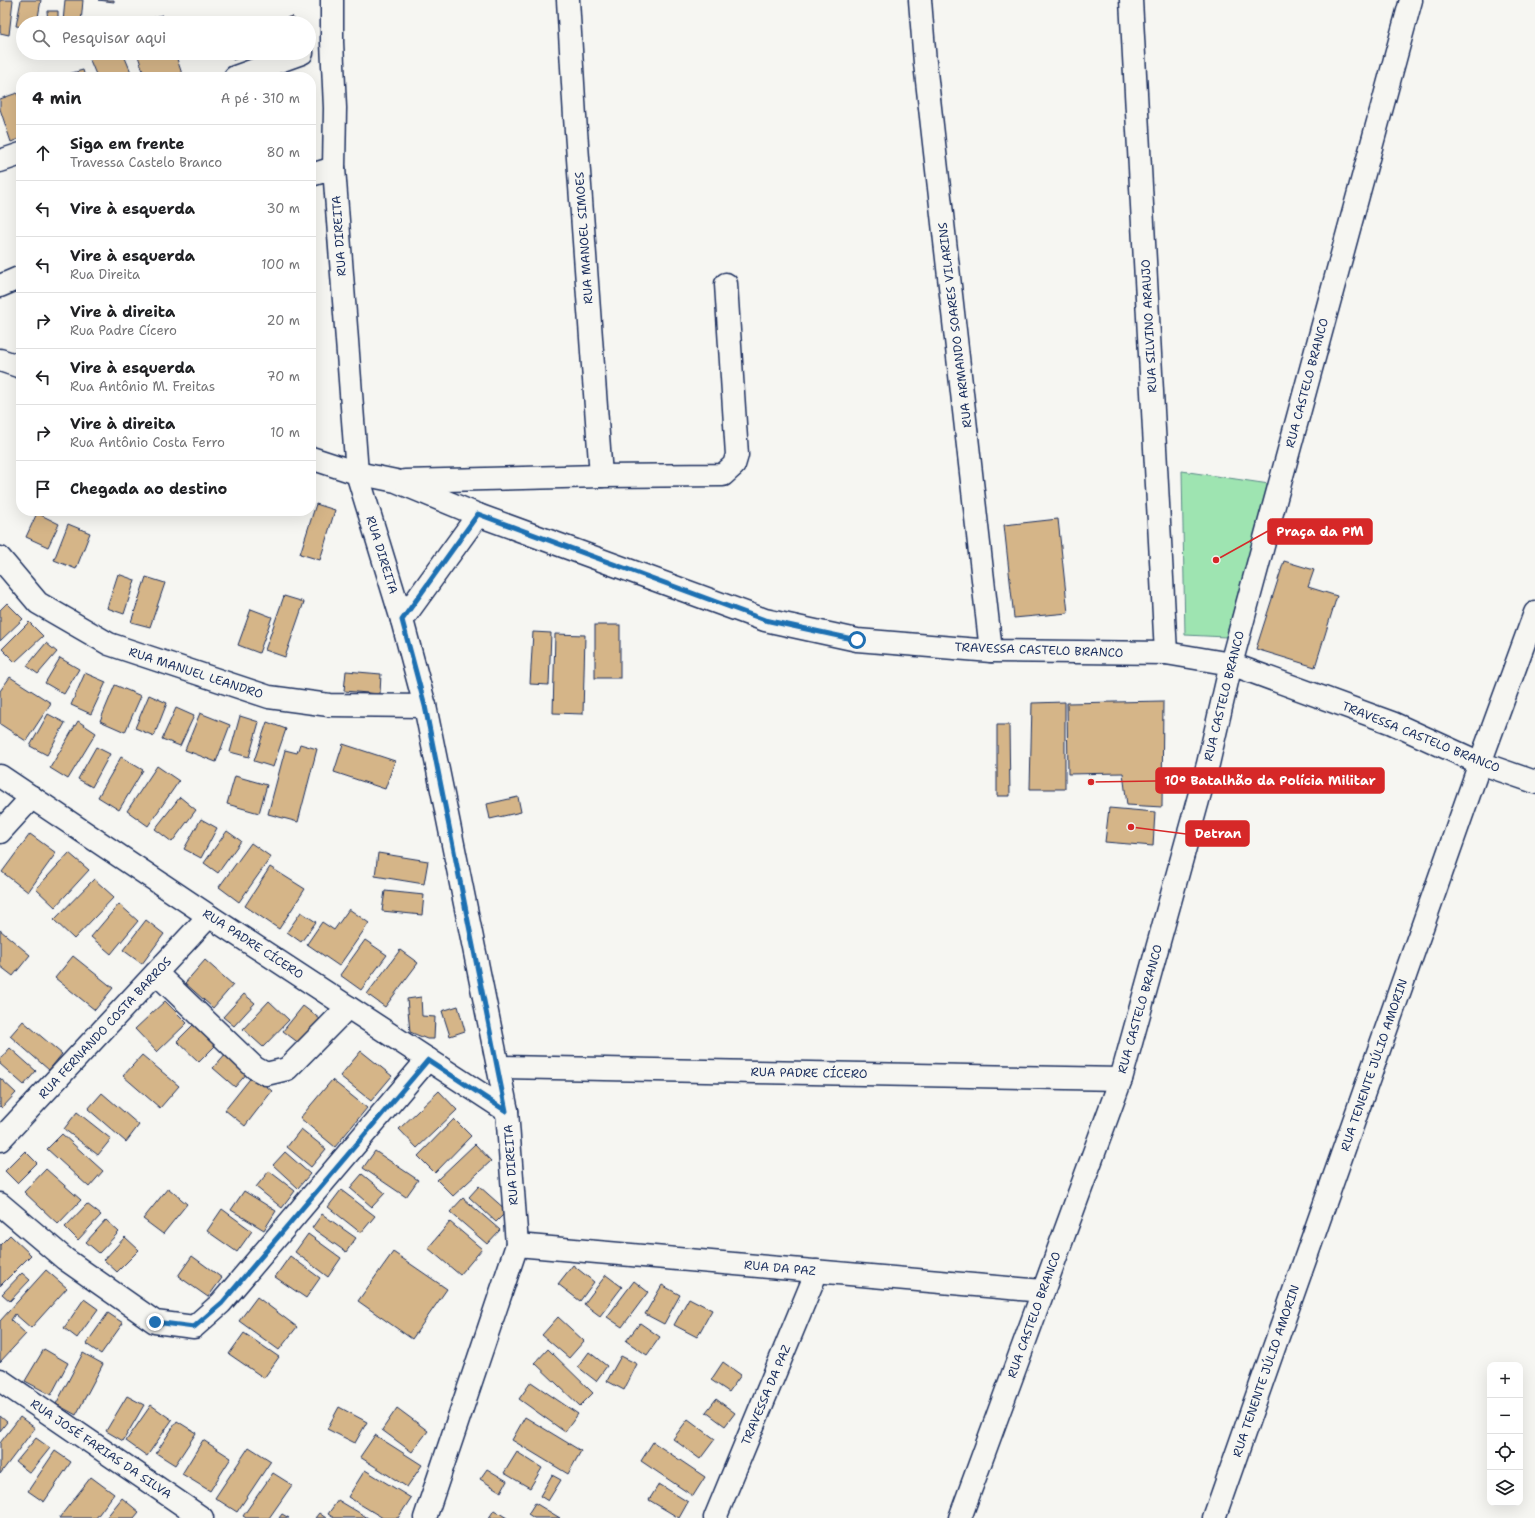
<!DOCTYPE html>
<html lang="pt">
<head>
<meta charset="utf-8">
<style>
	:root { --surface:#fff; --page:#f6f6f6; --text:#202124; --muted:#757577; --line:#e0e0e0 }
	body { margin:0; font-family:"Shantell Sans",sans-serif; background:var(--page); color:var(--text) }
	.controls { position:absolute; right:12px; bottom:12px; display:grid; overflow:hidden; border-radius:8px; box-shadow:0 4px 16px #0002 }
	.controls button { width:36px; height:36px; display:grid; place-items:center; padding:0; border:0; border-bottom:1px solid var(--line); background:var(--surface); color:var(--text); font:20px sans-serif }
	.stop { position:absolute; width:12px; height:12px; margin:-9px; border:3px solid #1f6fb2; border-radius:50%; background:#fff }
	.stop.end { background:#1f6fb2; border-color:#fff; box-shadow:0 1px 4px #0008 }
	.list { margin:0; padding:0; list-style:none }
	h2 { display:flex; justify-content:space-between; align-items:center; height:52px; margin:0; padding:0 16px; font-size:17px }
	h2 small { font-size:13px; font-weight:400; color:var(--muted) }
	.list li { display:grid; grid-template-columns:26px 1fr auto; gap:12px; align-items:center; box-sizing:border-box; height:56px; padding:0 16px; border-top:1px solid var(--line) }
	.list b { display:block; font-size:15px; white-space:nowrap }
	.list p { margin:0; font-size:13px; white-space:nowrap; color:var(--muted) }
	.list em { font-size:13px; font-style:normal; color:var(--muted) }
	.icon { flex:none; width:22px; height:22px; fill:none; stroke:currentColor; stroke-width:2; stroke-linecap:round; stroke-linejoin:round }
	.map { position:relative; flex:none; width:1535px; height:1518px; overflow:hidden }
	.search { position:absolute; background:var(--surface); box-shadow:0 4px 16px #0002; left:16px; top:16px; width:300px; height:44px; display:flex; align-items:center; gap:10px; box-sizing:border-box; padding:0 14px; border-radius:22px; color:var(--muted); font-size:15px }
	.panel { position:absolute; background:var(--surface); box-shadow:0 4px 16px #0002; left:16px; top:72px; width:300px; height:444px; border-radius:16px }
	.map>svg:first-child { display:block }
	.green { fill:#9ee4b1; stroke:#5c8a88 }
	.building { fill:#d5b588; stroke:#1b2f5e }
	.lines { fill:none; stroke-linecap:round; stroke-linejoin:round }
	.minor-casing { stroke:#1b2f5e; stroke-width:25 }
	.minor { stroke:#f6f6f2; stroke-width:22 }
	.route { stroke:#1f6fb2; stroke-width:5 }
	.labels { text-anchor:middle; stroke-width:4; stroke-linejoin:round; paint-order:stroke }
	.street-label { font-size:12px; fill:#1b2f5e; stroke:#f6f6f2 }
	.leader { fill:none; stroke:#d62828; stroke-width:1.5 }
	.callout-dot { fill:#d62828; stroke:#f6f6f2; stroke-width:1.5 }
	.callout { fill:#d62828; stroke:#d62828; stroke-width:1.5 }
	.callout-label { font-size:13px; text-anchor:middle; font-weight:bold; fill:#fff }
</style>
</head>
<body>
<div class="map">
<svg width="1535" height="1518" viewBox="0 0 1535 1518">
	<rect width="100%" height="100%" fill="#f6f6f2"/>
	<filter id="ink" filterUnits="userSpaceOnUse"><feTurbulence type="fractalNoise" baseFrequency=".025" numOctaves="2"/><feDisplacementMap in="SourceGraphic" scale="8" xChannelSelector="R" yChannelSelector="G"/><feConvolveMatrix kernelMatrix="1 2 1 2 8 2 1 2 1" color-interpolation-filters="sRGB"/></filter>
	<g filter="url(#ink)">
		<!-- green -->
		<path class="green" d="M1182 471 1269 484 1226 637 1185 635Z"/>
		<!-- building -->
		<g class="building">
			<path d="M0 0H13L9 35 0 33Z"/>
			<path d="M21 0H41L37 23H23V27L16 26Z"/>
			<path d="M65 0H83L81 23 63 22Z"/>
			<path d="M98 0H114V2Z"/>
			<path d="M47 11H58V23H48Z"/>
			<path d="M162 15 164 23H136Z"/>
			<path d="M292 16 295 23H272Z"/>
			<path d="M87 53H123L133 77H97Z"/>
			<path d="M137 53H175L183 77H145Z"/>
			<path d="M231 53H252L233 60Z"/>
			<path d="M83 70 85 77H61V76Z"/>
			<path d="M17 93 21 103V138L11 142 0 109V99Z"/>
			<path d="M316 504 335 510 320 560 300 554Z"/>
			<path d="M37 513 59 524 48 547 26 537Z"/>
			<path d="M1058 519 1068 613 1014 618 1004 525Z"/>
			<path d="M68 524 90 533 76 569 54 560Z"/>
			<path d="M1284 561 1314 570 1308 587 1337 596 1315 667 1256 649Z"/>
			<path d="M118 574 135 580 124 614 107 608Z"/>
			<path d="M146 577 165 583 150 627 131 622Z"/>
			<path d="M284 596 304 602 285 657 265 650Z"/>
			<path d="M7 603 23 619 0 641V610Z"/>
			<path d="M251 609 272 617 259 653 238 645Z"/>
			<path d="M29 622 43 636 15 662 2 649Z"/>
			<rect x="595" y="625" width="25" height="53"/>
			<path d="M533 632 551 633 549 685 530 684Z"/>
			<path d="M555 634 585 635 583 714 553 713Z"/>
			<path d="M46 643 57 652 38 674 27 666Z"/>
			<path d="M60 658 79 669 64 694 45 683Z"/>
			<path d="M346 671 381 674 380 694 344 691Z"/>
			<path d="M85 673 106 682 91 714 71 705Z"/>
			<path d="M10 677 51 703 26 741 0 724V691Z"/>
			<path d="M115 685 141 696 125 732 100 721Z"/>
			<path d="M149 695 167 703 154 736 135 728Z"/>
			<path d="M1163 701 1162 807 1127 805 1123 773 1068 774 1067 703Z"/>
			<path d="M1065 702V789H1030L1032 703Z"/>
			<path d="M176 708 194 716 180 746 162 739Z"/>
			<path d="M200 713 230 725 216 762 185 750Z"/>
			<path d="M48 714 65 723 47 755 30 746Z"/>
			<path d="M240 716 259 722 249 757 230 752Z"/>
			<path d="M78 721 96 733 68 779 50 768Z"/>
			<path d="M267 722 286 729 273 767 254 761Z"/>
			<path d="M997 725H1009L1010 796H997Z"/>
			<path d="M300 744 317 749 298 822 268 814 285 750 297 753Z"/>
			<path d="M343 744 395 761 385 789 334 772Z"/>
			<path d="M96 747 110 754 92 787 78 779Z"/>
			<path d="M121 757 143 770 119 810 98 797Z"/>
			<path d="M157 766 179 781 148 826 127 811Z"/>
			<path d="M235 776 267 785 259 813 227 804Z"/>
			<path d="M180 797 196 810 172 842 155 829Z"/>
			<path d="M518 797 521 812 490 819 487 804Z"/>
			<path d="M1109 808 1155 812 1153 846 1105 842Z"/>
			<path d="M201 819 217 828 201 858 184 849Z"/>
			<path d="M227 831 241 841 218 873 204 863Z"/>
			<path d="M30 834 56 853 28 892 2 872Z"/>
			<path d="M251 843 271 857 239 902 219 887Z"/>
			<path d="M69 853 89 870 55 907 36 889Z"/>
			<path d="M378 853 428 861 424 884 375 876Z"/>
			<path d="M270 867 305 889 279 929 245 906Z"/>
			<path d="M94 879 114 897 74 939 54 920Z"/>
			<path d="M385 891 424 895 422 915 382 911Z"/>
			<path d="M119 904 138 921 111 954 91 937Z"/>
			<path d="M349 909 369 923 339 966 307 944 322 922 334 930Z"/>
			<path d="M301 912 316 922 301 942 287 932Z"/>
			<path d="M146 920 164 934 142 964 123 950Z"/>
			<path d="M0 930 30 955 13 976 0 966Z"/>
			<path d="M365 940 387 955 361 990 340 975Z"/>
			<path d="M400 950 418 963 385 1007 367 994Z"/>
			<path d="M73 956 113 988 95 1010 55 978Z"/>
			<path d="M205 960 233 985 213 1008 185 983Z"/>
			<path d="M244 994 255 1003 234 1026 223 1017Z"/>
			<path d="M421 997 422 1016 435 1017 434 1039H427L410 1032 407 999Z"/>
			<path d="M165 1001 187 1023 157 1052 135 1029Z"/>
			<path d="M269 1001 289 1020 263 1047 243 1029Z"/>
			<path d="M303 1006 320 1019 300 1044 283 1031Z"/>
			<path d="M458 1006 465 1031 450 1036 442 1011Z"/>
			<path d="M23 1021 62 1054 49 1070 10 1036Z"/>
			<path d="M194 1024 216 1045 199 1062 177 1041Z"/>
			<path d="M10 1048 36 1071 24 1085 0 1064V1059Z"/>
			<path d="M361 1051 392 1076 371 1101 340 1076Z"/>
			<path d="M227 1052 249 1071 235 1087 213 1068Z"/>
			<path d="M142 1055 179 1086 160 1108 123 1076Z"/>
			<path d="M253 1075 272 1091 245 1126 225 1110Z"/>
			<path d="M0 1078 16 1093 2 1108 0 1106Z"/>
			<path d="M332 1080 367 1108 335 1147 300 1118Z"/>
			<path d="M439 1091 457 1110 417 1148 399 1129Z"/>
			<path d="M102 1093 139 1125 126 1142 88 1109Z"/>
			<path d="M77 1112 111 1139 98 1155 64 1129Z"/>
			<path d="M454 1119 471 1136 435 1173 418 1156Z"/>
			<path d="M301 1129 326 1149 311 1167 287 1147Z"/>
			<path d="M62 1134 103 1171 89 1187 47 1149Z"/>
			<path d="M475 1144 491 1161 453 1196 437 1180Z"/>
			<path d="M25 1151 37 1163 17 1183 5 1171Z"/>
			<path d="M375 1151 418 1180 406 1197 363 1168Z"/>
			<path d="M285 1152 310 1174 298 1188 273 1165Z"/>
			<path d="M46 1169 81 1200 58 1224 24 1192Z"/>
			<path d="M269 1171 295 1191 282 1208 256 1187Z"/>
			<path d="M362 1174 385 1193 372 1207 350 1188Z"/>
			<path d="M479 1186 507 1211 496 1222 469 1197Z"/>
			<path d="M168 1188 187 1204 163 1234 143 1219Z"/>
			<path d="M341 1190 375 1216 361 1233 328 1207Z"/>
			<path d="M244 1191 276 1211 264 1230 231 1210Z"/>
			<path d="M463 1198 500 1230 487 1244 450 1212Z"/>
			<path d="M87 1204 101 1215 78 1240 65 1227Z"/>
			<path d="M222 1209 252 1231 237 1252 207 1231Z"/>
			<path d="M322 1214 356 1238 346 1252 312 1228Z"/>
			<path d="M106 1220 119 1232 99 1253 86 1242Z"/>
			<path d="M450 1222 482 1249 460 1275 428 1248Z"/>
			<path d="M308 1234 341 1258 328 1277 295 1252Z"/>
			<path d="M10 1235 31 1255 0 1286V1245Z"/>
			<path d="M125 1237 139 1250 117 1272 104 1260Z"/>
			<path d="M393 1252 447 1289 412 1339 358 1301Z"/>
			<path d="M192 1256 222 1278 208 1297 178 1276Z"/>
			<path d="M290 1256 320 1278 306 1298 275 1277Z"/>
			<path d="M573 1265 594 1282 580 1301 558 1284Z"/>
			<path d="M46 1270 67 1288 31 1328 15 1314 11 1320 26 1334 0 1362V1321Z"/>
			<path d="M22 1273 30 1280 10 1301 2 1294Z"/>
			<path d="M606 1275 622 1287 600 1316 584 1304Z"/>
			<path d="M634 1281 648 1292 622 1327 607 1317Z"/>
			<path d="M662 1285 680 1295 664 1324 645 1314Z"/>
			<path d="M257 1297 297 1327 279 1350 239 1321Z"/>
			<path d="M689 1298 712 1310 697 1337 674 1325Z"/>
			<path d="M84 1299 98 1309 77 1338 64 1328Z"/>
			<path d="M108 1313 123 1323 101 1354 86 1344Z"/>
			<path d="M558 1317 584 1341 569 1358 542 1335Z"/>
			<path d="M640 1323 660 1337 647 1355 626 1341Z"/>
			<path d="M244 1333 279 1357 264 1378 229 1354Z"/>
			<path d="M44 1349 68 1363 51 1395 25 1381Z"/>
			<path d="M548 1349 593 1393 580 1406 535 1363Z"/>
			<path d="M589 1352 607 1366 596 1381 578 1367Z"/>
			<path d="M83 1353 103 1364 76 1415 56 1404Z"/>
			<path d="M621 1356 637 1364 624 1390 607 1381Z"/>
			<path d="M723 1362 741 1375 729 1392 711 1380Z"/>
			<path d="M531 1382 578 1414 565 1432 519 1399Z"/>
			<path d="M127 1396 144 1405 123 1441 106 1431Z"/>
			<path d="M716 1399 735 1413 725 1426 706 1412Z"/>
			<path d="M151 1405 172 1420 147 1456 126 1441Z"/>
			<path d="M339 1407 367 1422 355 1443 327 1429Z"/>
			<path d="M397 1408 428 1431 412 1452 382 1430Z"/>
			<path d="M0 1416 7 1422 0 1431Z"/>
			<path d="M20 1417 35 1428 0 1474V1443Z"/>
			<path d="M525 1417 581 1451 568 1474 512 1440Z"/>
			<path d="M688 1419 715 1439 700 1459 673 1439Z"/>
			<path d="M177 1421 196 1433 175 1465 156 1453Z"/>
			<path d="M375 1435 422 1465 407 1487 360 1457Z"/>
			<path d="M36 1438 50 1448 30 1473 16 1462Z"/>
			<path d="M203 1440 231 1458 210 1491 182 1474Z"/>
			<path d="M653 1442 705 1477 693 1496 641 1461Z"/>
			<path d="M249 1447 271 1461 237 1512 215 1498Z"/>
			<path d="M55 1451 71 1462 44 1502 28 1491Z"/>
			<path d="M517 1452 542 1468 530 1488 504 1473Z"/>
			<path d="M487 1469 507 1481 501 1492 480 1479Z"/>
			<path d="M365 1470 411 1498 398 1518H383L348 1497Z"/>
			<path d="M273 1473 292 1485 269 1518H246L243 1516Z"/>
			<path d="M552 1475 561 1480 548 1501 540 1496Z"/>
			<path d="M91 1477 114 1494 96 1518H59Z"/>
			<path d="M659 1484 688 1502 679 1518 649 1500Z"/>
			<path d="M122 1498 139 1512 134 1518H106Z"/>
			<path d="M338 1500 368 1518H334L328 1514Z"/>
			<path d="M535 1503 560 1518H534L528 1514Z"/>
			<path d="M494 1510 507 1518H489Z"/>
			<path d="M319 1513 326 1518H315Z"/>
			<path d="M282 1514 289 1518H279Z"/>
		</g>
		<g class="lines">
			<defs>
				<g id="minor">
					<path d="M332 0V42L335 108 334 168 357 473 402 620 425 706 507 1111 517 1245 425 1518"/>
					<path d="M568 0 575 117 601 476"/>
					<path d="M920 0 925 63 991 651"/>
					<path d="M1131 0 1166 653"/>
					<path d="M235 77 302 53"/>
					<path d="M0 161 21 154"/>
					<path d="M311 175 334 168"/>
					<path d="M0 286 21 277"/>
					<path d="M0 360 21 367"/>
					<path d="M311 458 357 473 396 481 478 515 765 620 857 640 991 651 1166 653 1231 664 1392 723 1480 763 1535 782"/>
					<path d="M405 481 601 476 723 475 734 465 737 455 726 284"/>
					<path d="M0 558 38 603 109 644 269 697 329 705 425 706"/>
					<path d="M402 620 478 515"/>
					<path d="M0 776 209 916 507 1111"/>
					<path d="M0 832 32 797"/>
					<path d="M156 973 255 1068 266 1074 287 1069 348 1007"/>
					<path d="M498 1067 1121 1079"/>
					<path d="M0 1140 209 916"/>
					<path d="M0 1204 65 1259 155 1322 194 1327 221 1303 428 1059"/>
					<path d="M517 1245 1043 1291"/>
					<path d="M0 1380 202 1518"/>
					<path d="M715 1518 817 1271"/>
					<path d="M960 1518 1121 1079 1208 764 1231 664 1411 0"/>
					<path d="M1214 1518 1480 763 1535 613"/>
				</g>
			</defs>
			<!-- minor casing -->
			<use href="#minor" class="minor-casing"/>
			<!-- minor -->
			<use href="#minor" class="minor"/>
		</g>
	</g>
	<g class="lines" filter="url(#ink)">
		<!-- route -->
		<path class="route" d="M155 1322 194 1327 222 1303 428 1060 506 1111 425 706 402 620 478 514 765 620 857 640"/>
	</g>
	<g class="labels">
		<!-- street labels -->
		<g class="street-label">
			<text transform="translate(339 236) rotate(-94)" y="4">RUA DIREITA</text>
			<text transform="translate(584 238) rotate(-94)" y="4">RUA MANOEL SIMOES</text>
			<text transform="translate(955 325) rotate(-97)" y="4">RUA ARMANDO SOARES VILARINS</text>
			<text transform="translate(1149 326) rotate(-93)" y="4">RUA SILVINO ARAUJO</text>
			<text transform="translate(1307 383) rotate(-75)" y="4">RUA CASTELO BRANCO</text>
			<text transform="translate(382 555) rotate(73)" y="4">RUA DIREITA</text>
			<text transform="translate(1039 650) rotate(2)" y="4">TRAVESSA CASTELO BRANCO</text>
			<text transform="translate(196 673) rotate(18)" y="4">RUA MANUEL LEANDRO</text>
			<text transform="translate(1224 696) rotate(-76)" y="4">RUA CASTELO BRANCO</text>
			<text transform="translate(1421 737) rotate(22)" y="4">TRAVESSA CASTELO BRANCO</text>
			<text transform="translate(253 944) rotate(33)" y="4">RUA PADRE CÍCERO</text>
			<text transform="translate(1140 1009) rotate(-74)" y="4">RUA CASTELO BRANCO</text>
			<text transform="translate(105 1028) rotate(-47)" y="4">RUA FERNANDO COSTA BARROS</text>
			<text transform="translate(1374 1065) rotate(-71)" y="4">RUA TENENTE JÚLIO AMORIN</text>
			<text transform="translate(809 1073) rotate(1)" y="4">RUA PADRE CÍCERO</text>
			<text transform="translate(511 1165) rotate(-94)" y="4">RUA DIREITA</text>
			<text transform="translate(780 1268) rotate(5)" y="4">RUA DA PAZ</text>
			<text transform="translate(1034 1315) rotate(-70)" y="4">RUA CASTELO BRANCO</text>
			<text transform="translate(1266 1371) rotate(-71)" y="4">RUA TENENTE JÚLIO AMORIN</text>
			<text transform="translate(766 1395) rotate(-67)" y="4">TRAVESSA DA PAZ</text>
			<text transform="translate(101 1449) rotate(34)" y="4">RUA JOSÉ FARIAS DA SILVA</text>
		</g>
	</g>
	<!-- callouts -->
	<path class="leader" d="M1216 560L1268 531M1091 782L1156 781M1131 827L1186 834"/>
	<g class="callout-dot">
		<circle cx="1216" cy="560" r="4"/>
		<circle cx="1091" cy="782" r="4"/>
		<circle cx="1131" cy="827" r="4"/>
	</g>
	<g class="callout">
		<rect x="1268" y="519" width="104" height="25" rx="4"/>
		<rect x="1156" y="768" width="228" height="25" rx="4"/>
		<rect x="1186" y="821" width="63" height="25" rx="4"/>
	</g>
	<g class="callout-label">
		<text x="1320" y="536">Praça da PM</text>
		<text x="1270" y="785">10º Batalhão da Polícia Militar</text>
		<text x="1218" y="838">Detran</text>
	</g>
</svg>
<div class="controls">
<button>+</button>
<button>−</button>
<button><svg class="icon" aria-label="locate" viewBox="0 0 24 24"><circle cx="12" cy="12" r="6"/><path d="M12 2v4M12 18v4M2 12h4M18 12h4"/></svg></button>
<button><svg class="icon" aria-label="layers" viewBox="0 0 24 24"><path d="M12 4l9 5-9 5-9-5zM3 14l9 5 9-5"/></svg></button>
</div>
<div class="stop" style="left:857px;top:640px"></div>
<div class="stop end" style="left:155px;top:1322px"></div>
<div class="search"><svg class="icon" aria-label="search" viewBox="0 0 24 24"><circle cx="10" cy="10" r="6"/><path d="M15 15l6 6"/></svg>Pesquisar aqui</div>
<section class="panel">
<h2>4 min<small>A pé · 310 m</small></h2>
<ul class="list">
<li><svg class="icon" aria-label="ahead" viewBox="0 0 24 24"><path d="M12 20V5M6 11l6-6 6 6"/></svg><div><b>Siga em frente</b><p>Travessa Castelo Branco</p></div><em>80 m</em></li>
<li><svg class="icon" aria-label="left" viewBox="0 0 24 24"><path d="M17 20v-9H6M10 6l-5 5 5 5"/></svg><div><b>Vire à esquerda</b></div><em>30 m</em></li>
<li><svg class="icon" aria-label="left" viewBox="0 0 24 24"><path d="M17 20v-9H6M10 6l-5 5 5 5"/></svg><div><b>Vire à esquerda</b><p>Rua Direita</p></div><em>100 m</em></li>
<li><svg class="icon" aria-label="right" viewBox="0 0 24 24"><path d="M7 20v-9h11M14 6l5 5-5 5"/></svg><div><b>Vire à direita</b><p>Rua Padre Cícero</p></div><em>20 m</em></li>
<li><svg class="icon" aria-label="left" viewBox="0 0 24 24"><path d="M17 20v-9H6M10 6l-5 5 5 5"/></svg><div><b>Vire à esquerda</b><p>Rua Antônio M. Freitas</p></div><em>70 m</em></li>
<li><svg class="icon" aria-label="right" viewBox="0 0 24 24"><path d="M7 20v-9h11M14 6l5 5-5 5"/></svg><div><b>Vire à direita</b><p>Rua Antônio Costa Ferro</p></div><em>10 m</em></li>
<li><svg class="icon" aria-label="arrive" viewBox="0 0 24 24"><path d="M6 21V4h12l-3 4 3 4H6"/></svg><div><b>Chegada ao destino</b></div></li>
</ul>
</section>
</div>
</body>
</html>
